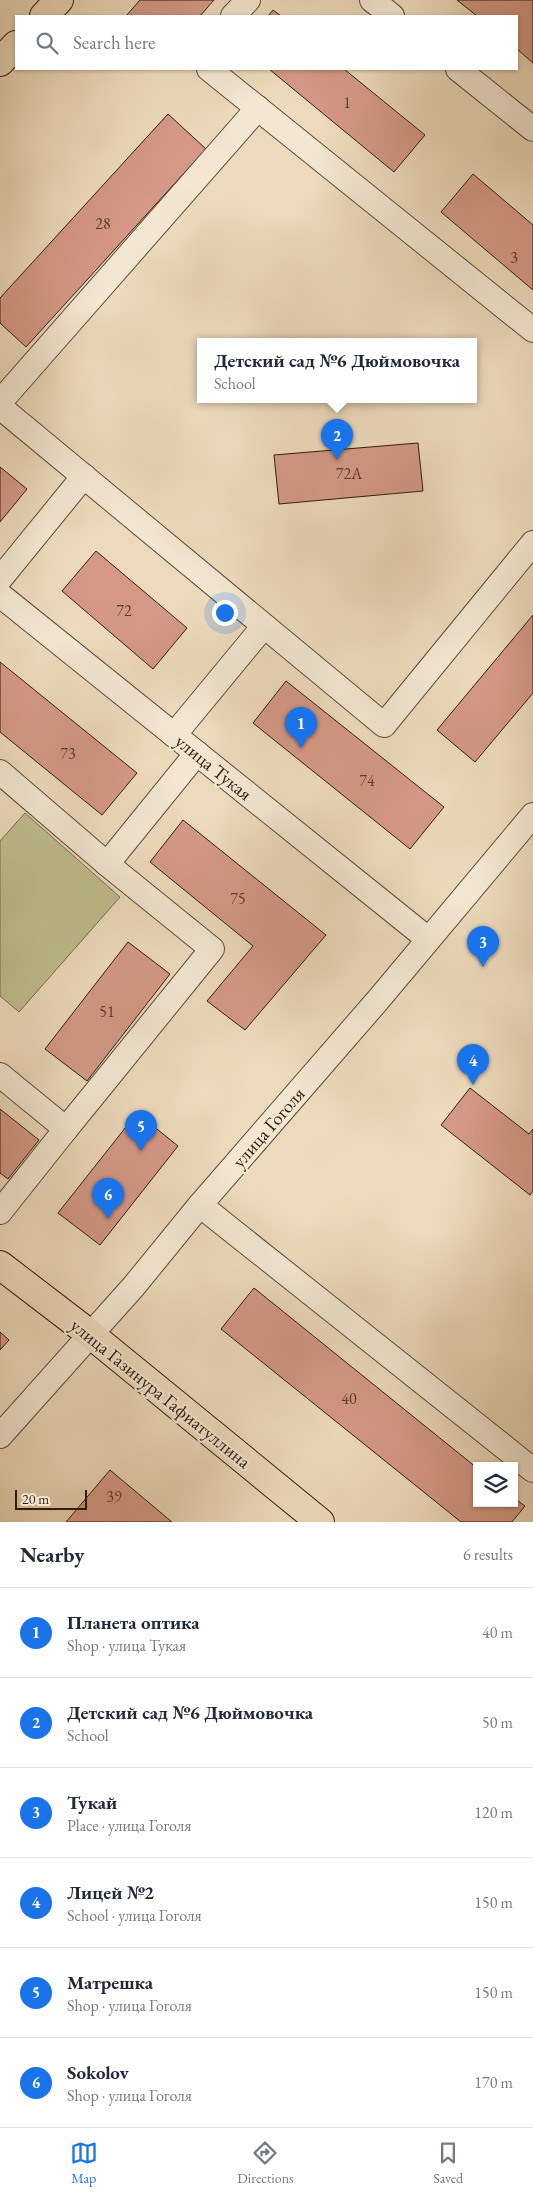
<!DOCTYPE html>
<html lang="en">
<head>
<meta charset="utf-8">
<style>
	:root { --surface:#fff; --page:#f6f6f7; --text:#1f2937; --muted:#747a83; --line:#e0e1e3; --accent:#1a73e8 }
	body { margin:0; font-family:"EB Garamond",serif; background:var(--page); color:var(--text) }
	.controls { position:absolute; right:15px; bottom:15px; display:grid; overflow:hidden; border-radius:0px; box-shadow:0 1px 4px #0004 }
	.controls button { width:45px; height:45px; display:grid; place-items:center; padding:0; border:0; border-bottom:1px solid var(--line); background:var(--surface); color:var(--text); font:25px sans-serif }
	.scale { position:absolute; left:15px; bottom:12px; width:72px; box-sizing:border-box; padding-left:5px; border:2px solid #311c0e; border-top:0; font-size:14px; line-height:18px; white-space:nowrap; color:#311c0e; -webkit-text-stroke:4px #f3e7d3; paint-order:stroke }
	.you { position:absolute; left:224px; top:612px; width:18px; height:18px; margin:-12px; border:4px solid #fff; border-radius:50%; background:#1a73e8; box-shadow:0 0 0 8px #1a73e833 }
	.badge { display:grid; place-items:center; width:32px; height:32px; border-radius:50%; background:var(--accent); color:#fff; font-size:16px; font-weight:700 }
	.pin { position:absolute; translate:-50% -41px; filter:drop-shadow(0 1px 2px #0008) }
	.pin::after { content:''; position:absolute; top:26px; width:18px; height:15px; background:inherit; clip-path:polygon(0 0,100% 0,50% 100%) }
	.popup { position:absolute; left:197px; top:338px; width:280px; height:65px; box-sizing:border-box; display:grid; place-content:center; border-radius:0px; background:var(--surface); filter:drop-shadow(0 1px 4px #0005); font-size:16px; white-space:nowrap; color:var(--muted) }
	.popup b { font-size:19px; color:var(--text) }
	.popup::after { content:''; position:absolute; left:50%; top:100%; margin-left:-10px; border:10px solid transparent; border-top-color:var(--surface) }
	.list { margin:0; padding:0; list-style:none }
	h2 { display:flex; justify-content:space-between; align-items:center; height:65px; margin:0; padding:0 20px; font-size:21px }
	h2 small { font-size:16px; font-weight:400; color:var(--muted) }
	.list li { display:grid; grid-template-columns:32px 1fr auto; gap:15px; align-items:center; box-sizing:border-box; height:90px; padding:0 20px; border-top:1px solid var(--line) }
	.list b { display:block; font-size:19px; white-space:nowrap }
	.list p { margin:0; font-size:16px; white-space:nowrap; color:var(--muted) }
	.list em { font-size:16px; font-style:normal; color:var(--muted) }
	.icon { flex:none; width:28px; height:28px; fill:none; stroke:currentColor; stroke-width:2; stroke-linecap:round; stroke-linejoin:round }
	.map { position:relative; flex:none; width:533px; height:1522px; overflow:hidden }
	.search { position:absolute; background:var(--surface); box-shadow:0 1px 4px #0004; left:15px; right:15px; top:15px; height:55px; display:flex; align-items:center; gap:12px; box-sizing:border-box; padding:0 18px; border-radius:0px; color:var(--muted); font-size:19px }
	.sheet { height:605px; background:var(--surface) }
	nav { display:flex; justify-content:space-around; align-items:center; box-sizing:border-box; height:70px; border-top:1px solid var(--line); background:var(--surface); font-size:14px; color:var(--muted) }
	nav a { display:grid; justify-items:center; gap:2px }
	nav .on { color:var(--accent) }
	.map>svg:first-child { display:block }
	.green { fill:#bfbd8c; stroke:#786c4d }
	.building { fill:#d49986; stroke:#311c0e }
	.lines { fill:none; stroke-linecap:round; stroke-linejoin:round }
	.minor-casing { stroke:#604c3a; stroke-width:26 }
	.major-casing { stroke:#311c0e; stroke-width:30 }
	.minor { stroke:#f3e7d3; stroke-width:24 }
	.major { stroke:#eddabc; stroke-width:28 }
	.labels { text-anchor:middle; stroke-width:4.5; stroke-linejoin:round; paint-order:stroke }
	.number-label { font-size:16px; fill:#5a3b2c }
	.street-label { font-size:19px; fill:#311c0e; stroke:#f3e7d3 }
</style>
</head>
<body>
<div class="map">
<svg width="533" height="1522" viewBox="0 0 533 1522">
	<rect width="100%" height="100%" fill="#eddabc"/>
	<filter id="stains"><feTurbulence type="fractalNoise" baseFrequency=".004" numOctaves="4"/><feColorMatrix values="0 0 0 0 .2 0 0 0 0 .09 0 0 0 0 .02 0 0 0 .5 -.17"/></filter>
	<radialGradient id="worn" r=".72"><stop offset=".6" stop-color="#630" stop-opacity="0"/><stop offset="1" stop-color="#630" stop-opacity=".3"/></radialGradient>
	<!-- green -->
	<path class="green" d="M25 813 120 897 19 1012 0 996V841Z"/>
	<!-- building -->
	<g class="building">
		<path d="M140 0H214L200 16H126Z"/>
		<path d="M457 0H533V63L517 49V16H477Z"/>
		<path d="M273 10 281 16H268Z"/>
		<path d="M269 69H344L425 135 394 172Z"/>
		<path d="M168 114 206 149 26 347 0 323V298Z"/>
		<path d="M473 174 533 225V290L441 212Z"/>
		<path d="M418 443 423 491 279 504 274 455Z"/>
		<path d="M0 467 27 489 0 522Z"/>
		<path d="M96 551 187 628 153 669 62 591Z"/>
		<path d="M533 615V693L475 762 437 730Z"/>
		<path d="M0 662 137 773 102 815 0 732Z"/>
		<path d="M286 681 444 807 410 849 253 723Z"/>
		<path d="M183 820 326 935 245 1030 207 1001 253 946 150 862Z"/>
		<path d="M128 942 170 974 87 1081 45 1049Z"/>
		<path d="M470 1088 529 1134 533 1129V1191L530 1195 441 1125Z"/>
		<path d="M0 1109 39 1140 8 1179 0 1173Z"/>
		<path d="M137 1113 178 1146 100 1245 58 1213Z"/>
		<path d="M254 1288 477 1468V1503H514V1498L525 1506 512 1522H461L221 1329Z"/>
		<path d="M0 1332 9 1340 0 1350Z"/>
		<path d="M110 1470 172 1522H66Z"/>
	</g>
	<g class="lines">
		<defs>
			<g id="minor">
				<path d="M372 0 392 16"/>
				<path d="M233 16 248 0"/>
				<path d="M209 69 533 330"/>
				<path d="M458 69 533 129"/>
				<path d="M0 402 258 108"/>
				<path d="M0 407 384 725 533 543"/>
				<path d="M0 579 84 476"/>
				<path d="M0 595 428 939"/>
				<path d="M174 735 264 626"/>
				<path d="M0 772 107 864 197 753"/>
				<path d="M0 1075 66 1129 212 949 107 864"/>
				<path d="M200 1205 533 1470"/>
				<path d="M0 1212 66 1129"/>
				<path d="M0 1436 134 1286 200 1205 378 1000 533 815"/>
			</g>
			<g id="major">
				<path d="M44 16 59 0"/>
				<path d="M0 62 16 45"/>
				<path d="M0 1265 90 1334 320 1522"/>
			</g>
		</defs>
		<!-- minor casing -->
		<use href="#minor" class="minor-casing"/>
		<!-- major casing -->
		<use href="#major" class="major-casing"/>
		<!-- minor -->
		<use href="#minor" class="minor"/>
		<!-- major -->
		<use href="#major" class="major"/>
	</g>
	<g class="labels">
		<!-- number labels -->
		<g class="number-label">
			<text x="347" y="108">1</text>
			<text x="103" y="229">28</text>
			<text x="514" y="263">3</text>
			<text x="349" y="479">72А</text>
			<text x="124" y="616">72</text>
			<text x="68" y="759">73</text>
			<text x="367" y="786">74</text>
			<text x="238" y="904">75</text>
			<text x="107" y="1017">51</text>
			<text x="349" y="1404">40</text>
			<text x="114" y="1502">39</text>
		</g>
		<!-- street labels -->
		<g class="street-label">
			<text transform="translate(214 767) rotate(39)" y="7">улица Тукая</text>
			<text transform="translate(268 1127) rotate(-49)" y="7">улица Гоголя</text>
			<text transform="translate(161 1393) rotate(39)" y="7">улица Газинура Гафиатуллина</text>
		</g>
	</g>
	<rect width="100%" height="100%" filter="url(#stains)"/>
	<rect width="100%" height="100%" fill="url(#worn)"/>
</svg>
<div class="controls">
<button><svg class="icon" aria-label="layers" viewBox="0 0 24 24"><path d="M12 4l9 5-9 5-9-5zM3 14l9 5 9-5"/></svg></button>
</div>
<div class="scale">20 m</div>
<div class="you"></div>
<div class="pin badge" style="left:301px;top:748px">1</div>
<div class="pin badge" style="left:337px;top:460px">2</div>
<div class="popup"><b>Детский сад №6 Дюймовочка</b>School</div>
<div class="pin badge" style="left:483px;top:967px">3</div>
<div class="pin badge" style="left:473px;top:1085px">4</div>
<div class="pin badge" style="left:141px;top:1151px">5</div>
<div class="pin badge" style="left:108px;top:1219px">6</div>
<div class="search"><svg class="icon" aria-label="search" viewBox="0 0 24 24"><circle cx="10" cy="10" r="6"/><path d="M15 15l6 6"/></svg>Search here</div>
</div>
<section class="sheet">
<h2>Nearby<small>6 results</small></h2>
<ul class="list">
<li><span class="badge">1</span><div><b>Планета оптика</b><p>Shop · улица Тукая</p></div><em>40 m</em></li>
<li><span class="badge">2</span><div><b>Детский сад №6 Дюймовочка</b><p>School</p></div><em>50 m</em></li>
<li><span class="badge">3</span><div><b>Тукай</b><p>Place · улица Гоголя</p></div><em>120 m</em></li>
<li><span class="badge">4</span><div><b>Лицей №2</b><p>School · улица Гоголя</p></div><em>150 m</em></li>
<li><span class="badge">5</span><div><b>Матрешка</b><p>Shop · улица Гоголя</p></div><em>150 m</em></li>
<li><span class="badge">6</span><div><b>Sokolov</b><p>Shop · улица Гоголя</p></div><em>170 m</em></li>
</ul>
</section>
<nav>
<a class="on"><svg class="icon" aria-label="map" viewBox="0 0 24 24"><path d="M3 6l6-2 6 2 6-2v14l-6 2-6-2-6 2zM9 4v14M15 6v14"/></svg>Map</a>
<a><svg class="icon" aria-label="directions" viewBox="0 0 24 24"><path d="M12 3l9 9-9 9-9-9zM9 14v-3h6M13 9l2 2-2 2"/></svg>Directions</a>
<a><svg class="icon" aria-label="saved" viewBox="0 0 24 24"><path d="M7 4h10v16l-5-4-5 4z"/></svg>Saved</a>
</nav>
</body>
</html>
